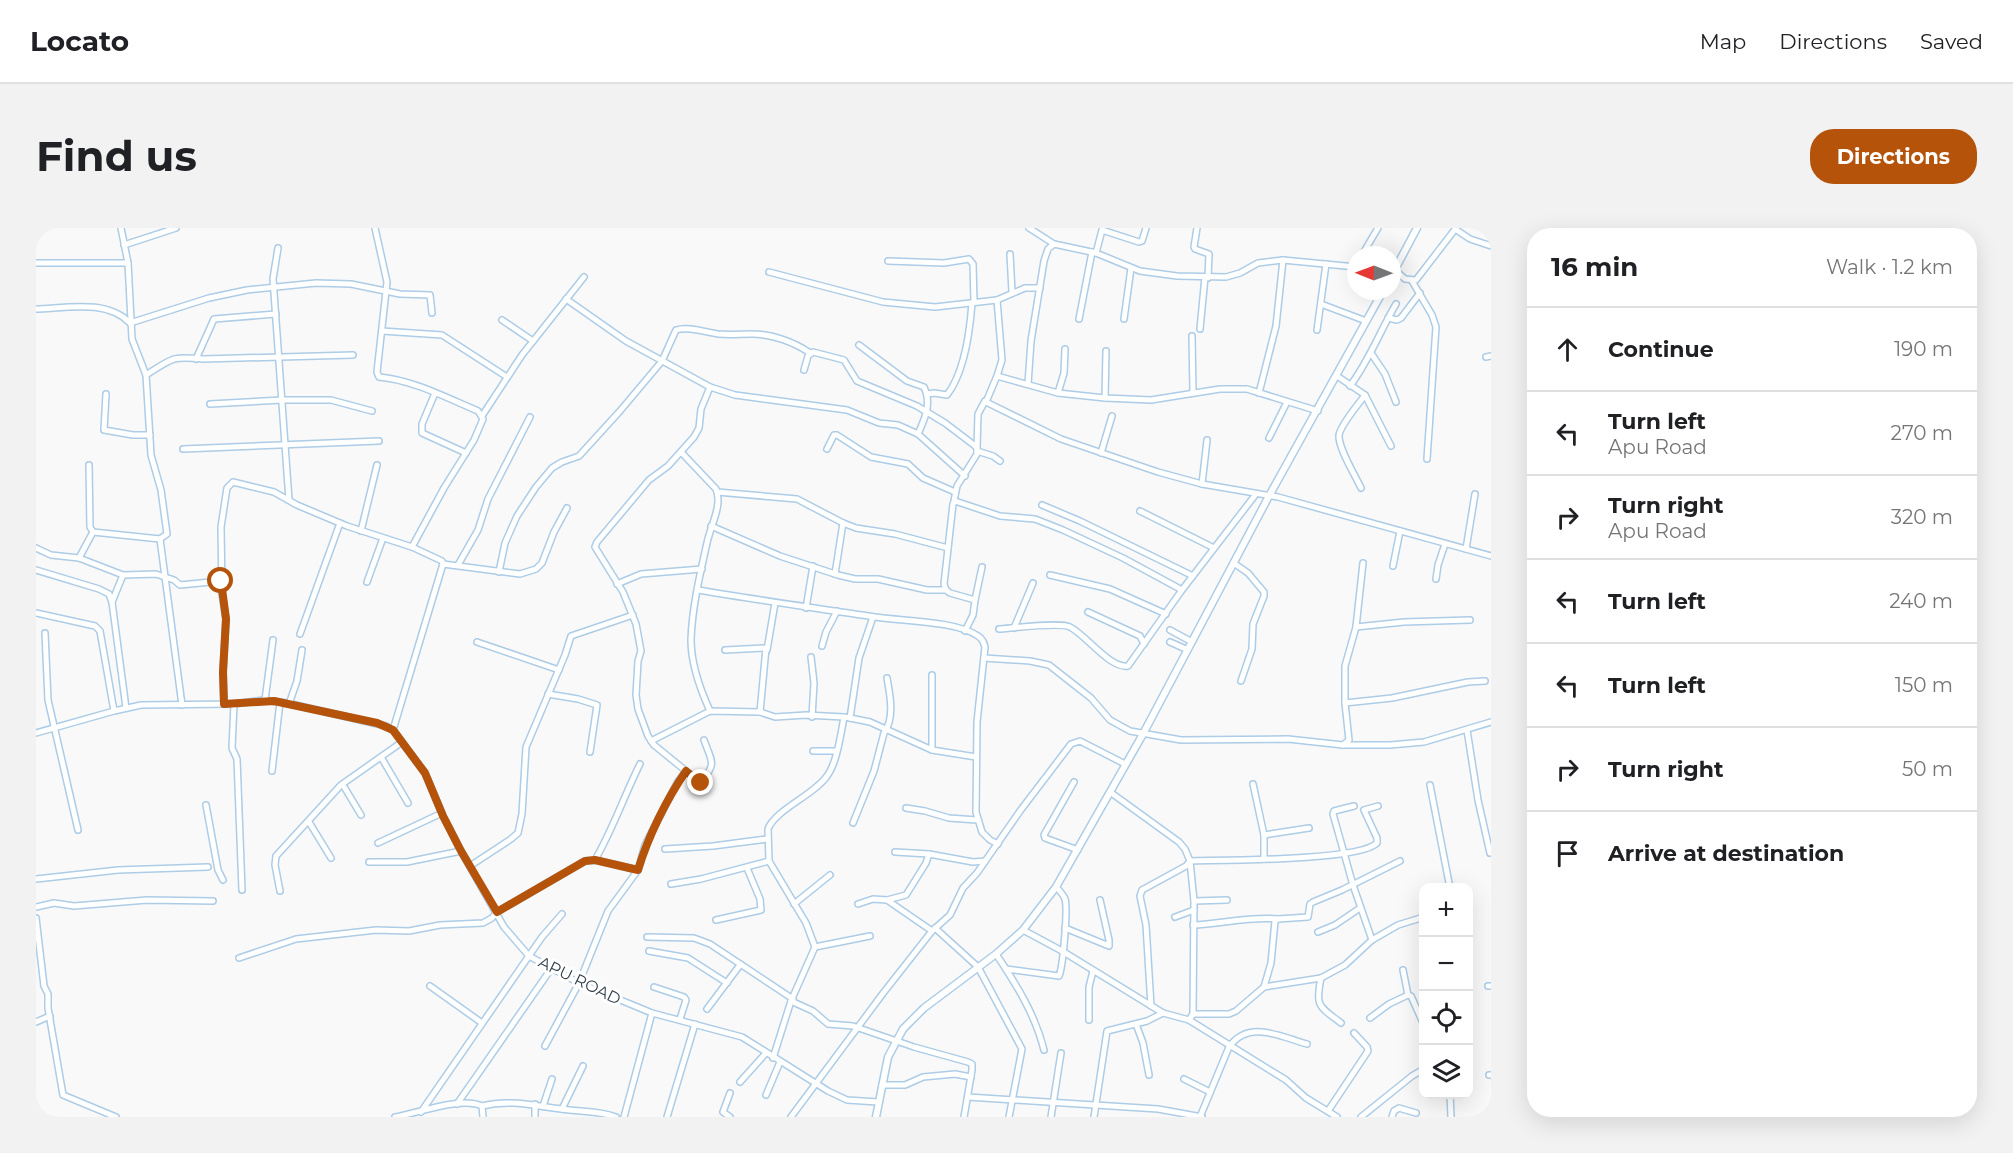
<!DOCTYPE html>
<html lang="en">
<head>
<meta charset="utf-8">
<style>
	:root { --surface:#fff; --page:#f2f2f2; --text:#202124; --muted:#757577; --line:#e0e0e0; --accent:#b45309 }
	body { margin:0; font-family:Montserrat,sans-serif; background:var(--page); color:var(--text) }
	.controls { position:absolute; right:18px; bottom:18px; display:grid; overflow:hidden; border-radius:12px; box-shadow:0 6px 24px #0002 }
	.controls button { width:54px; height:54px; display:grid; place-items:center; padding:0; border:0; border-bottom:2px solid var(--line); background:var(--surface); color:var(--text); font:30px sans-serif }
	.compass { position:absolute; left:1311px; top:18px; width:54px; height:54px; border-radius:50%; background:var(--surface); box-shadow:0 6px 24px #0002; rotate:271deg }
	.stop { position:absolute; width:18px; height:18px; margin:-14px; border:4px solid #b45309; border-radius:50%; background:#fff }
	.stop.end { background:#b45309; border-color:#fff; box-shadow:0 2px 6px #0008 }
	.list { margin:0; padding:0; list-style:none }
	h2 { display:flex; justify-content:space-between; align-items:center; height:78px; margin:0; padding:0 24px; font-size:26px }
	h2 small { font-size:20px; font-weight:400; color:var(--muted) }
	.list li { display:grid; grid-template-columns:39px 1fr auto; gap:18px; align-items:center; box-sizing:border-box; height:84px; padding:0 24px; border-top:2px solid var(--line) }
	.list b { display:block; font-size:22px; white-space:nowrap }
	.list p { margin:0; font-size:20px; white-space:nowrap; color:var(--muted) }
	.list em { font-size:20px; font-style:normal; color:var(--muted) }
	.icon { flex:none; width:33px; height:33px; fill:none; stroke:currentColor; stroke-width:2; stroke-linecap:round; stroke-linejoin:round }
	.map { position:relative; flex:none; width:1455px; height:889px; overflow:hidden; border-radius:24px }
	header { display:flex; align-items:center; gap:36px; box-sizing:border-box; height:84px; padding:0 30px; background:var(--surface); border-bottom:2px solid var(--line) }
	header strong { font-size:28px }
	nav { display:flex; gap:33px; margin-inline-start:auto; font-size:21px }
	.intro { display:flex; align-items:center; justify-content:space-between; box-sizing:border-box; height:144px; padding:0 36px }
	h1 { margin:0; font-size:42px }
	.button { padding:15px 27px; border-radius:24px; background:var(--accent); color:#fff; font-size:21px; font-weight:700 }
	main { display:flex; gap:36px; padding:0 36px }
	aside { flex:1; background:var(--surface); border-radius:24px; box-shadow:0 6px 24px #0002 }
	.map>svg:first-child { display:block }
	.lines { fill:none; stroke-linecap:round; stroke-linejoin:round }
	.minor-casing { stroke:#adcce6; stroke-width:8 }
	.tertiary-casing { stroke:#adcce6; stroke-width:9 }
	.minor { stroke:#fff; stroke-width:5 }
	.tertiary { stroke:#fff; stroke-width:6 }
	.route { stroke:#b45309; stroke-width:8 }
	.labels { text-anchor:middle; stroke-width:6; stroke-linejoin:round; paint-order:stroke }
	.street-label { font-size:16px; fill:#323e49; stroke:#fff }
</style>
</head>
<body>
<header>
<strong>Locato</strong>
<nav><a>Map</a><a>Directions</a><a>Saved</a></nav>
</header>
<div class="intro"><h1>Find us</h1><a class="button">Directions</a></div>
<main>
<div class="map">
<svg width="1455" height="889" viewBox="0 0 1455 889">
	<rect width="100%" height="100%" fill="#f9f9f9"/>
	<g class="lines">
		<defs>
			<g id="minor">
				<path d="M339 0 351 54 341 144 343 149C377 152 411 170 442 183L447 191 438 212 408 260 376 319"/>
				<path d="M993 0 1018 16"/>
				<path d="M1161 0 1158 19 1159 21 1173 26 1172 50"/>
				<path d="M1419 1 1434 11 1455 18"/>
				<path d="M88 17 140 0"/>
				<path d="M242 20 237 51 253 272"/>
				<path d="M1060 25 1066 2 1103 14 1106 13 1110 0"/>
				<path d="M974 26 976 64"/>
				<path d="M1326 27 1342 0"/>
				<path d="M852 33 908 35 933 31 937 36 938 74"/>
				<path d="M0 35H92"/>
				<path d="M1359 42 1369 51 1380 52 1420 0"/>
				<path d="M733 44 847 74 899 79 961 72"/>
				<path d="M1376 53 1396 87 1400 99 1391 231"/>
				<path d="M1004 60H989L961 72 966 132 961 148 950 174 1025 211 1122 244 1166 256 1242 269 1455 328"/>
				<path d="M530 71 590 113 674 159 699 167 811 182 843 195 862 197 882 206 929 248"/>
				<path d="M1285 76 1330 93"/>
				<path d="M0 81C30 80 71 71 94 95"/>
				<path d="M1352 90 1361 92 1365 90 1384 65"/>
				<path d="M1043 91 1056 24"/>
				<path d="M1088 91 1095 40"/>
				<path d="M466 92 497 113"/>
				<path d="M94 95 173 70 211 62 280 55 315 56 364 66 394 67 396 85"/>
				<path d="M1164 101 1169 49"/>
				<path d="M1281 102 1290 36"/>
				<path d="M346 103 406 107 471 149"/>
				<path d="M1156 108 1157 164"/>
				<path d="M823 117 871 153 888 159C896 176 889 190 882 206"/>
				<path d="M1335 125 1349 146 1360 174"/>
				<path d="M1450 129 1455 128"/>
				<path d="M160 131 178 91 240 86"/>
				<path d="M768 142 772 128 777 124 808 132 821 153 881 178 909 195 938 217 941 220V226L921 258 918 273"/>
				<path d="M110 147C137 130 135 128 167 131L317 127"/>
				<path d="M961 148 1022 165 1069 170 1115 172 1184 161H1211L1282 183"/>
				<path d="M1301 148 1329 167 1355 218"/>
				<path d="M992 156 995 113 1008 33 1012 21 1018 16 1060 25 1104 43 1141 48 1190 49 1204 45 1222 35 1247 32 1320 39"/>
				<path d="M1314 158C1333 133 1344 103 1360 76"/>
				<path d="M399 165 386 196V205L430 225"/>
				<path d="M1022 165 1028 145 1029 121"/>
				<path d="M1223 165 1240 98 1247 32"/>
				<path d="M70 166 68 202 97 207H114"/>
				<path d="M891 166 898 165 911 167C928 145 934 102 936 75"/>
				<path d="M1069 170 1070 123"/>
				<path d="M174 176 246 172H295L336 183"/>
				<path d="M446 188 486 127 548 49"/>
				<path d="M1233 210 1251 174"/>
				<path d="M941 220 942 186 949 173"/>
				<path d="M147 221 343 213"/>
				<path d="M791 221 798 207H801L835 229 872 236 887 250 919 264"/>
				<path d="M941 223 957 228 964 233"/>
				<path d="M645 224 680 261C687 277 674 299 671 315 664 346 656 380 655 412 655 436 664 461 674 483"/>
				<path d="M1065 225 1076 188"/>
				<path d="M53 237 54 299 57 304 124 311 131 306 125 262 115 227 110 147 96 111 92 35 85 0"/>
				<path d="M1166 256 1171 212"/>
				<path d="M1325 260C1319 247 1302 220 1303 207 1305 196 1322 177 1329 167"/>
				<path d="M681 264 761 271 807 295 820 300 859 306 912 320"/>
				<path d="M1006 277 1044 293 1157 348"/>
				<path d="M1104 283 1178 320"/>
				<path d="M675 298 744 328 802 347 819 351H842L891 362H910"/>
				<path d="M325 303 341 237"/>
				<path d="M124 311 146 477"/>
				<path d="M0 320 15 327 43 330 87 347 120 346 138 352 144 357 185 353"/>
				<path d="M1430 321 1439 266"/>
				<path d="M43 330 57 304"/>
				<path d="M407 336 484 346 500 341 506 335 518 304 531 280"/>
				<path d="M1199 336 1212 345 1228 364V368L1217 396 1216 421 1205 453"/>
				<path d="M422 337 442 302 452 271 494 189"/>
				<path d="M1357 338 1364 303"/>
				<path d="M0 342 63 361 73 366 76 374 90 480"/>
				<path d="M463 344 469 315 481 288 500 259 516 240 526 234 543 228 584 183 626 133 640 102C652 98 669 104 682 106 694 107 704 106 716 106 736 106 758 114 774 125"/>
				<path d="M799 346 807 295"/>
				<path d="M1014 347 1074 361 1130 386"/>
				<path d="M1400 351 1402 337 1409 316"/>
				<path d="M331 354 347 310"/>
				<path d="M581 356 605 346 666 341"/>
				<path d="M662 362C721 372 780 380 839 389 866 393 921 393 942 408 947 411 948 415 949 419L941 494 940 584 946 604 954 612 962 616"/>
				<path d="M939 372 946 339"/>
				<path d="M76 374 87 347"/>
				<path d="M770 380 777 338"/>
				<path d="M1052 384 1104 408 1108 416"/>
				<path d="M0 385 59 398 64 403 78 483"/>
				<path d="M837 389 823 430 814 490 834 494 896 522 940 529"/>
				<path d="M1320 399 1368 394 1434 392"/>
				<path d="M978 400 997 355"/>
				<path d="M963 401C977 400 1025 394 1034 399 1050 407 1074 441 1092 438L1146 362 1220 266"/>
				<path d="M1134 402 1156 414"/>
				<path d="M929 403 937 387 939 372 914 365 910 362 908 356 917 276 919 273 964 288 999 291 1027 302 1087 330 1146 362"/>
				<path d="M9 405 12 472 42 602"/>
				<path d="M264 406 304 295"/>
				<path d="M441 414 523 442"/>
				<path d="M1134 414 1152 422"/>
				<path d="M786 418 790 404 801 383"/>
				<path d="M689 422 730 420 724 484"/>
				<path d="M731 422 739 375"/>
				<path d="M775 429 778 455 776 489"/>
				<path d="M948 430 994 433 1013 437 1055 470 1074 492 1094 503 1145 512 1252 511 1307 517H1354L1388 514 1455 494"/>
				<path d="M896 447V522"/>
				<path d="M512 466 542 471 561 477 554 524"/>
				<path d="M229 472 237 412"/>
				<path d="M1309 475 1356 470 1432 454 1449 453"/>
				<path d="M188 476 187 444 190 391 186 366 185 299 191 260 197 254 238 264 261 277 311 298 376 319 406 333 407 336 357 502"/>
				<path d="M198 476 196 520 201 531 206 662"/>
				<path d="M253 476 261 453 266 422"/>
				<path d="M1431 502 1442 572 1454 625"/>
				<path d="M0 505 78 483 105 477 198 476 227 472 251 475 350 498 357 502 389 545 407 588 425 623 468 699 493 728 543 755 616 785 706 809 792 863 811 872 842 874"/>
				<path d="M615 513 674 483 724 484 739 489 770 487 808 489"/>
				<path d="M1307 517 1313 512 1309 475V438L1320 399 1327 335"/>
				<path d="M777 523H800"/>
				<path d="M345 529 372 575"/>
				<path d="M236 543 244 474"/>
				<path d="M650 543 665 555C681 534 676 535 668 512"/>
				<path d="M1038 554 1008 607 1009 610 1042 622"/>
				<path d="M1217 556 1228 607V631"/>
				<path d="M307 557 325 587"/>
				<path d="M1394 557 1414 660"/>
				<path d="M1074 564 1143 614 1149 621 1154 633 1158 673 1157 786 1153 792"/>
				<path d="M170 577 182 642 187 652"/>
				<path d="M1318 578 1298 583 1297 586 1317 657 1336 712"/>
				<path d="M870 580 889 583 913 590 941 592"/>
				<path d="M273 594 295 630"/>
				<path d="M817 595 838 543 848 505C859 490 854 467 851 450"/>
				<path d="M1228 607 1273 600"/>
				<path d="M342 615 406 585"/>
				<path d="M629 621 677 618 731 611"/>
				<path d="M859 624 893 626 937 634 949 633"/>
				<path d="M559 632C577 601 588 568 604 536"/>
				<path d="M333 634H371L425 623"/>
				<path d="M434 638 475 611 482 605 486 586 490 519 529 427 535 408 597 387"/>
				<path d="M0 651 82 642 172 639"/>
				<path d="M635 656 665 651 733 633"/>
				<path d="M244 663 239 637 240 628 305 557 366 514"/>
				<path d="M851 672 870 667 890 635 893 626"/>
				<path d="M1158 673 1191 672"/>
				<path d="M758 676 794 647"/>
				<path d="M822 676 837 671 851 672 896 703"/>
				<path d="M0 679 18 675 38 678 111 672 177 673"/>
				<path d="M1139 689 1158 682"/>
				<path d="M0 690 8 758 12 766V780L27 867 80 889"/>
				<path d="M680 692 725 682 724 671 711 640"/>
				<path d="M1157 697C1185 696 1215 688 1242 691"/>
				<path d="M899 700 942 739 986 821 973 889"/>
				<path d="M1029 700 1073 718V712L1064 672"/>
				<path d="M987 702 1026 723 1127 785 1153 792 1250 852 1270 870 1301 889"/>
				<path d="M1282 704 1299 697 1324 680"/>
				<path d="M611 709 658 710 674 716 757 771"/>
				<path d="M779 719 834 708"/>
				<path d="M613 723 652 730 691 755"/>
				<path d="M960 726C980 756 999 786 1008 822"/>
				<path d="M203 730 260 711 340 702 373 703 404 697 447 695 456 690 461 684 549 633 559 632 602 642"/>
				<path d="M970 741 1023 748C1027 739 1032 681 1029 671 1027 666 1024 663 1020 659"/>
				<path d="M1367 742 1372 767"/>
				<path d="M1285 750C1279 779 1283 778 1305 795"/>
				<path d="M394 758 446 795"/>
				<path d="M1452 758H1455"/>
				<path d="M618 759 648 769 650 772 644 791"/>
				<path d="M1228 759 1235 735 1239 693 1242 691 1272 689 1274 676 1277 674 1306 662 1364 633"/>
				<path d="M755 773 777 783 792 796 817 798 878 819 932 834 936 836V842L928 889"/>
				<path d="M1115 778 1110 697 1104 668 1106 662 1150 638 1154 633C1185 632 1324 633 1341 615V610L1328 582 1342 578"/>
				<path d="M671 781 704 737"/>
				<path d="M1157 786H1193L1200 783 1228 759 1285 750 1309 737 1336 712 1362 697 1388 689"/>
				<path d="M1334 790 1353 776 1372 767 1375 768 1388 797"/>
				<path d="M1053 792V759L1057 743"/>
				<path d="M0 794 14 788"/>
				<path d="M1100 796 1107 815 1113 847"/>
				<path d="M509 818 543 755 572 683 602 642 609 617 641 555 650 543 618 517 612 508 602 481 600 467 602 433 605 423 600 396 587 364 559 319 561 314 613 252 632 238 658 209 663 200 665 181 674 159"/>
				<path d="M737 830 755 773 779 719 770 695 733 633 732 601C739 582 778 567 791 548 801 535 805 505 808 489L814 490"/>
				<path d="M1453 847H1455"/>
				<path d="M1148 851 1174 864"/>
				<path d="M704 854 730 825"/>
				<path d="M846 857H869L887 849 919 846 935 849"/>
				<path d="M1414 866 1415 889"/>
				<path d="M730 867 744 834"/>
				<path d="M932 869 1122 881 1166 889"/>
				<path d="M421 876 515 741"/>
				<path d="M446 878C474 871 498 878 525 881 544 884 562 882 580 889"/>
				<path d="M507 878 516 851"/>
				<path d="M526 881 547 838"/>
				<path d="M1292 883 1332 823 1331 819 1318 805"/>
				<path d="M385 884 506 709 526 686"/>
				<path d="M359 889C382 885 426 868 446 878L447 889"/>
				<path d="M499 889V876"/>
				<path d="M588 889 616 785"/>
				<path d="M631 889 659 796"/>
				<path d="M694 889 687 884 694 865"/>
				<path d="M755 889 848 764 896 703 914 687 927 660 941 645 984 583 1035 516 1044 513 1089 536"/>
				<path d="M1015 889 1025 825"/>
				<path d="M1058 889 1071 803 1111 793 1127 785"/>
				<path d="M1164 889 1193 819C1213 791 1245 809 1271 816"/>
				<path d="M1325 889 1376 848 1388 841"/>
				<path d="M1356 889 1358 883 1363 880 1380 885"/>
			</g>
			<g id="tertiary">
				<path d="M1356 47 1381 0"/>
				<path d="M840 889 852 829 867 801 888 780 960 726 987 702 1020 659 1107 506 1233 268 1347 63"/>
			</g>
		</defs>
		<!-- minor casing -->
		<use href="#minor" class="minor-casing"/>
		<!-- tertiary casing -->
		<use href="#tertiary" class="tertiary-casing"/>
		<!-- minor -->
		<use href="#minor" class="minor"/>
		<!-- tertiary -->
		<use href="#tertiary" class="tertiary"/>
	</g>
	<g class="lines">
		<!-- route -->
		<path class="route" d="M185 353 190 391 187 444 188 476 238 473 341 495 357 502 389 545 407 588 425 623 461 684 549 633 559 632 602 642C612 609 630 572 650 543L665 555"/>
	</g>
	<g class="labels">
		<!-- street labels -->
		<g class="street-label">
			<text transform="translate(544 752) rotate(26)" y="6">APU ROAD</text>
		</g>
	</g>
</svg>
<div class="controls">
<button>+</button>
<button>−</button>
<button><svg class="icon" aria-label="locate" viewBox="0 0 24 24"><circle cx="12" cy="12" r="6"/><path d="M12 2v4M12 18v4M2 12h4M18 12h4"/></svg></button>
<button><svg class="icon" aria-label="layers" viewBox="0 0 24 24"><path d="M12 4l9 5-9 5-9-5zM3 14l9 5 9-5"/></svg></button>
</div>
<svg class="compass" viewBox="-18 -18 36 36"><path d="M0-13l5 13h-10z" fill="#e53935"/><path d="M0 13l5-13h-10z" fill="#757577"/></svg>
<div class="stop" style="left:185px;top:353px"></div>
<div class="stop end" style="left:665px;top:555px"></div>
</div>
<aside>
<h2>16 min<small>Walk · 1.2 km</small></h2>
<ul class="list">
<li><svg class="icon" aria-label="ahead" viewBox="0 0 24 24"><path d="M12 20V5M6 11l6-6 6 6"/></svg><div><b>Continue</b></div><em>190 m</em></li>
<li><svg class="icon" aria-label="left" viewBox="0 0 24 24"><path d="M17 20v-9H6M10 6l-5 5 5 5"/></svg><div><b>Turn left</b><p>Apu Road</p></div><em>270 m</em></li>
<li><svg class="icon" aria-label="right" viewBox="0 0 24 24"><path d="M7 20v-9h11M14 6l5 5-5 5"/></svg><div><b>Turn right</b><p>Apu Road</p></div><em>320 m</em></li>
<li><svg class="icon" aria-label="left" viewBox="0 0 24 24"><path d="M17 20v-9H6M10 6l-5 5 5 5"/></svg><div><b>Turn left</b></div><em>240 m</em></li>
<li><svg class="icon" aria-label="left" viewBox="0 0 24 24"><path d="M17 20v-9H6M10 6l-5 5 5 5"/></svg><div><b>Turn left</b></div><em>150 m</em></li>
<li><svg class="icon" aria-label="right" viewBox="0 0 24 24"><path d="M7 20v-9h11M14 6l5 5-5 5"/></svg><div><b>Turn right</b></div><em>50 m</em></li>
<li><svg class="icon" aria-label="arrive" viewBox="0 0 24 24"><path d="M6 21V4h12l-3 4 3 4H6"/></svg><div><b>Arrive at destination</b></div></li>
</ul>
</aside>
</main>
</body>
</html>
